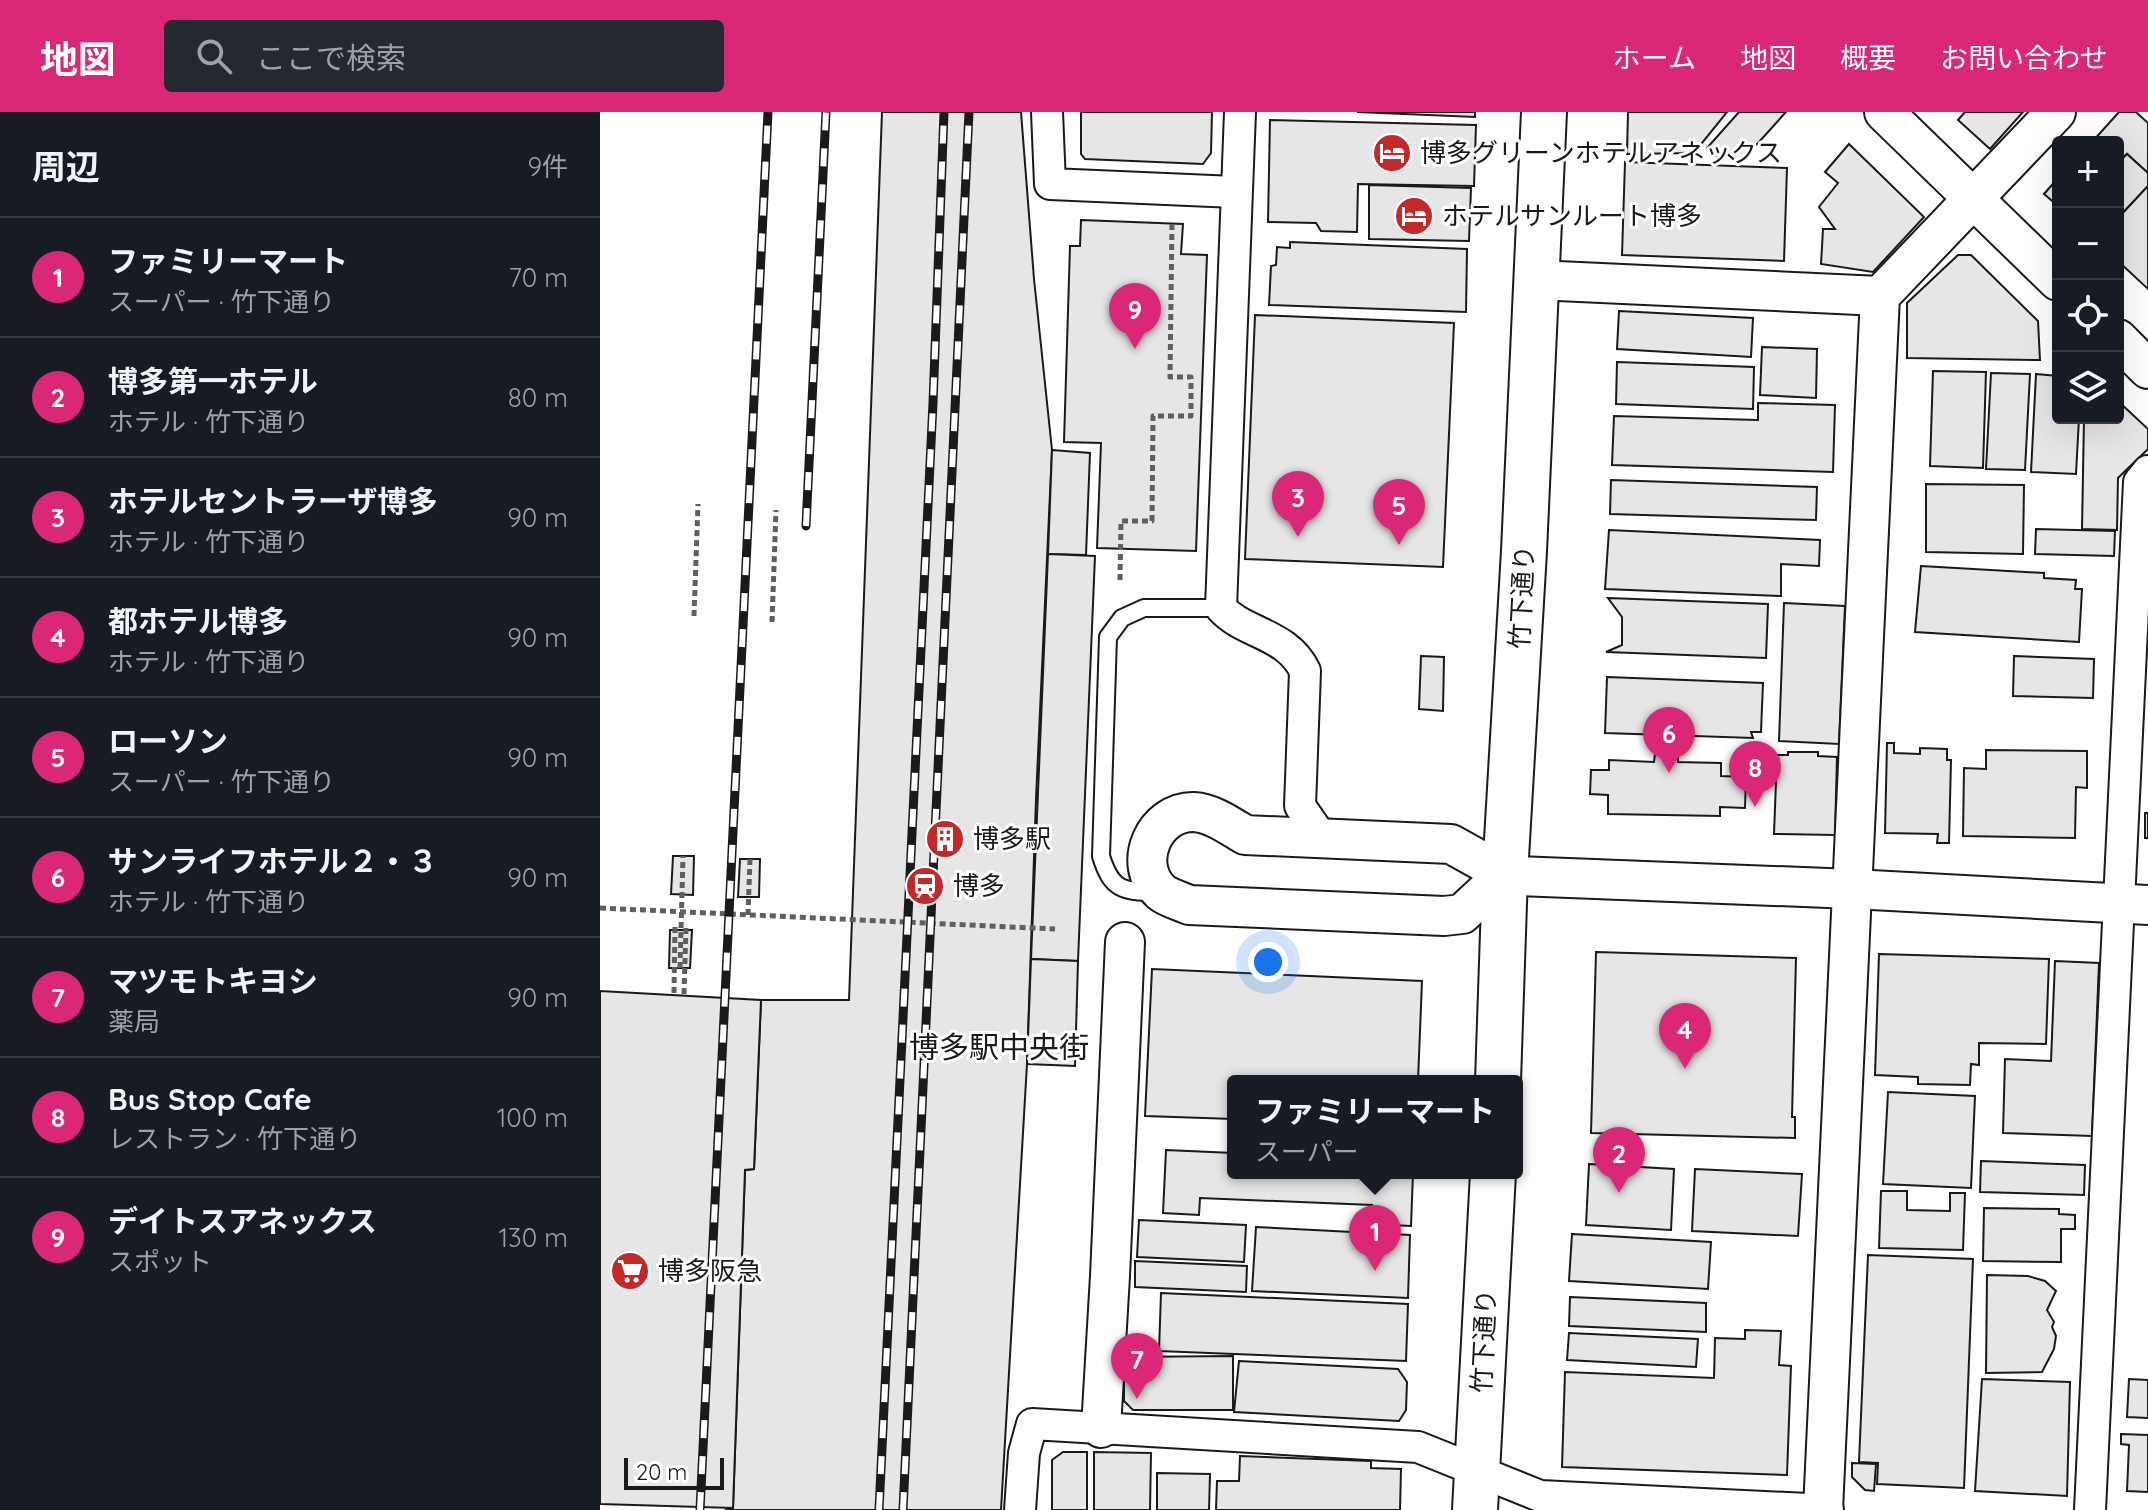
<!DOCTYPE html>
<html lang="ja">
<head>
<meta charset="utf-8">
<style>
	:root { --surface:#171b24; --page:#242831; --text:#f1f3f6; --muted:#9ea1a6; --line:#363941; --accent:#db2777 }
	body { margin:0; font-family:Quicksand,"Noto Sans JP",sans-serif; background:var(--page); color:var(--text) }
	.controls { position:absolute; right:24px; top:24px; display:grid; overflow:hidden; border-radius:8px; box-shadow:0 8px 32px #0002 }
	.controls button { width:72px; height:72px; display:grid; place-items:center; padding:0; border:0; border-bottom:2px solid var(--line); background:var(--surface); color:var(--text); font:40px sans-serif }
	.scale { position:absolute; left:24px; bottom:20px; width:100px; box-sizing:border-box; padding-left:8px; border:4px solid #1a1a1a; border-top:0; font-size:22px; line-height:28px; white-space:nowrap; color:#1a1a1a; -webkit-text-stroke:6px #fff; paint-order:stroke }
	.you { position:absolute; left:668px; top:850px; width:28px; height:28px; margin:-20px; border:6px solid #fff; border-radius:50%; background:#1a73e8; box-shadow:0 0 0 12px #1a73e833 }
	.badge { display:grid; place-items:center; width:52px; height:52px; border-radius:50%; background:var(--accent); color:#fff; font-size:26px; font-weight:700 }
	.pin { position:absolute; translate:-50% -66px; filter:drop-shadow(0 2px 4px #0008) }
	.pin::after { content:''; position:absolute; top:42px; width:28px; height:24px; background:inherit; clip-path:polygon(0 0,100% 0,50% 100%) }
	.popup { position:absolute; left:627px; top:963px; width:296px; height:104px; box-sizing:border-box; display:grid; place-content:center; border-radius:8px; background:var(--surface); filter:drop-shadow(0 2px 6px #0005); font-size:26px; white-space:nowrap; color:var(--muted) }
	.popup b { font-size:30px; color:var(--text) }
	.popup::after { content:''; position:absolute; left:50%; top:100%; margin-left:-16px; border:16px solid transparent; border-top-color:var(--surface) }
	.list { margin:0; padding:0; list-style:none }
	h2 { display:flex; justify-content:space-between; align-items:center; height:104px; margin:0; padding:0 32px; font-size:34px }
	h2 small { font-size:26px; font-weight:400; color:var(--muted) }
	.list li { display:grid; grid-template-columns:52px 1fr auto; gap:24px; align-items:center; box-sizing:border-box; height:120px; padding:0 32px; border-top:2px solid var(--line) }
	.list b { display:block; font-size:30px; white-space:nowrap }
	.list p { margin:0; font-size:26px; white-space:nowrap; color:var(--muted) }
	.list em { font-size:26px; font-style:normal; color:var(--muted) }
	.icon { flex:none; width:44px; height:44px; fill:none; stroke:currentColor; stroke-width:2; stroke-linecap:round; stroke-linejoin:round }
	.map { position:relative; flex:none; width:1548px; height:1398px; overflow:hidden }
	header { display:flex; align-items:center; gap:48px; box-sizing:border-box; height:112px; padding:0 40px; background:var(--accent); color:#fff }
	header strong { font-size:38px }
	nav { display:flex; gap:44px; margin-inline-start:auto; font-size:28px }
	.search { width:560px; height:72px; background:var(--page); display:flex; align-items:center; gap:20px; box-sizing:border-box; padding:0 28px; border-radius:8px; color:var(--muted); font-size:30px }
	main { display:flex }
	aside { flex:1; background:var(--surface) }
	.map>svg:first-child { display:block }
	.building { fill:#e6e6e6; stroke:#1a1a1a; stroke-width:2 }
	.lines { fill:none; stroke-linecap:round; stroke-linejoin:round }
	.service-casing { stroke:#1a1a1a; stroke-width:20 }
	.minor-casing { stroke:#1a1a1a; stroke-width:34 }
	.tertiary-casing { stroke:#1a1a1a; stroke-width:42 }
	.trunk-casing { stroke:#1a1a1a; stroke-width:48 }
	.path { stroke:#5f5f5f; stroke-width:5; stroke-dasharray:6 4; stroke-linecap:butt }
	.service { stroke:#fff; stroke-width:16 }
	.minor { stroke:#fff; stroke-width:30 }
	.tertiary { stroke:#fff; stroke-width:38 }
	.trunk { stroke:#fff; stroke-width:44 }
	.rail-casing { stroke:#1a1a1a; stroke-width:9 }
	.rail { stroke:#fff; stroke-width:6; stroke-dasharray:18; stroke-linecap:butt }
	.labels { text-anchor:middle; stroke-width:6; stroke-linejoin:round; paint-order:stroke }
	.poi-label { font-size:26px; fill:#1a1a1a; stroke:#fff; text-anchor:start }
	.street-label { font-size:26px; fill:#1a1a1a; stroke:#fff }
	.quarter-label { font-size:30px; fill:#1a1a1a; stroke:#fff }
</style>
</head>
<body>
<header>
<strong>地図</strong>
<div class="search"><svg class="icon" aria-label="search" viewBox="0 0 24 24"><circle cx="10" cy="10" r="6"/><path d="M15 15l6 6"/></svg>ここで検索</div>
<nav><a>ホーム</a><a>地図</a><a>概要</a><a>お問い合わせ</a></nav>
</header>
<main>
<aside>
<h2>周辺<small>9件</small></h2>
<ul class="list">
<li><span class="badge">1</span><div><b>ファミリーマート</b><p>スーパー · 竹下通り</p></div><em>70 m</em></li>
<li><span class="badge">2</span><div><b>博多第一ホテル</b><p>ホテル · 竹下通り</p></div><em>80 m</em></li>
<li><span class="badge">3</span><div><b>ホテルセントラーザ博多</b><p>ホテル · 竹下通り</p></div><em>90 m</em></li>
<li><span class="badge">4</span><div><b>都ホテル博多</b><p>ホテル · 竹下通り</p></div><em>90 m</em></li>
<li><span class="badge">5</span><div><b>ローソン</b><p>スーパー · 竹下通り</p></div><em>90 m</em></li>
<li><span class="badge">6</span><div><b>サンライフホテル２・３</b><p>ホテル · 竹下通り</p></div><em>90 m</em></li>
<li><span class="badge">7</span><div><b>マツモトキヨシ</b><p>薬局</p></div><em>90 m</em></li>
<li><span class="badge">8</span><div><b>Bus Stop Cafe</b><p>レストラン · 竹下通り</p></div><em>100 m</em></li>
<li><span class="badge">9</span><div><b>デイトスアネックス</b><p>スポット</p></div><em>130 m</em></li>
</ul>
</aside>
<div class="map">
<svg width="1548" height="1398" viewBox="0 0 1548 1398">
	<rect width="100%" height="100%" fill="#fff"/>
	<!-- building -->
	<g class="building">
		<path d="M282 0H421L434 167 452 338 436 687 427 952 401 1398H125L133 1396 145 1058 154 1057 161 888H249Z"/>
		<path d="M481 0H612L611 41 603 52 485 47 481 42Z"/>
		<path d="M757 0H875V5Z"/>
		<path d="M1028 0H1127L1094 41 1027 42Z"/>
		<path d="M1139 0H1186L1139 52 1125 40 1119 47 1107 36Z"/>
		<path d="M1365 0H1423L1390 37 1358 8Z"/>
		<path d="M1519 0H1536L1548 11V61L1527 42 1518 51V30H1492Z"/>
		<path d="M670 8 876 13 874 74 758 72 757 120 721 119 716 111 668 110Z"/>
		<path d="M1249 32 1324 105 1273 160 1221 152 1223 117H1235L1219 95 1238 71 1225 60Z"/>
		<path d="M1527 42 1548 61V74L1520 104 1518 51Z"/>
		<path d="M1025 50 1187 56 1184 149 1022 143Z"/>
		<path d="M1458 66V94L1444 82Z"/>
		<path d="M769 73 871 76 869 129 769 127Z"/>
		<path d="M1548 74V177L1518 149V103L1520 104Z"/>
		<path d="M481 108 583 112 581 142 607 143 596 439 497 436 501 331 464 330 470 134H480Z"/>
		<path d="M690 130 867 137 866 200 669 193 671 154 676 153 677 135 690 136Z"/>
		<path d="M1358 143H1371L1438 209 1440 248 1307 246V191Z"/>
		<path d="M1019 199 1153 206 1151 245 1017 237Z"/>
		<path d="M655 203 854 211 843 455 645 447Z"/>
		<path d="M1162 235 1217 237 1216 286 1160 283Z"/>
		<path d="M1017 250 1154 255 1153 297 1016 292Z"/>
		<path d="M1333 259 1386 260 1383 356 1330 354Z"/>
		<path d="M1391 261 1430 262 1425 358 1386 357Z"/>
		<path d="M1436 262 1458 264V306H1479L1476 362 1431 360Z"/>
		<path d="M1518 289 1548 317V337L1518 366 1517 418 1482 417 1484 306H1518Z"/>
		<path d="M1158 291 1235 293 1233 360 1012 353 1014 304 1158 308Z"/>
		<path d="M452 338 490 341 486 443 448 442Z"/>
		<path d="M1011 368 1217 375 1216 408 1010 402Z"/>
		<path d="M1326 372 1424 373 1423 442 1326 440Z"/>
		<path d="M1436 417 1515 419 1514 444 1435 442Z"/>
		<path d="M1009 418 1220 428 1219 454 1181 452V484L1005 477Z"/>
		<path d="M448 442 495 444 478 849 431 847Z"/>
		<path d="M1321 454 1444 461V466L1476 468 1475 477H1482L1479 530 1315 520Z"/>
		<path d="M1008 486 1168 492 1166 546 1006 540 1022 533V505Z"/>
		<path d="M1184 491 1245 494 1239 632 1179 629Z"/>
		<path d="M821 544 844 545 843 599 819 597Z"/>
		<path d="M1414 544 1494 547 1493 586 1413 584Z"/>
		<path d="M1007 565 1163 571 1161 620H1151L1153 626 1005 621Z"/>
		<path d="M1287 631H1294V641L1320 642V636L1347 637V648H1351L1349 731H1337L1338 722 1285 721Z"/>
		<path d="M1386 638 1487 639V676L1476 675 1475 726 1363 724 1364 656 1386 657Z"/>
		<path d="M1188 640H1218V644L1237 645 1235 723 1174 722 1177 643H1188Z"/>
		<path d="M1055 642H1078V650L1121 651V664L1146 665 1145 696 1120 695V704L1008 702V683L990 682 991 658H1009V648L1054 650Z"/>
		<rect x="1545" y="701" width="3" height="25"/>
		<path d="M73 744H94L93 783 71 782Z"/>
		<path d="M140 747H160L159 785H138Z"/>
		<path d="M70 818H92L90 856H69Z"/>
		<path d="M996 840 1196 846 1192 1005H1195V1026L991 1021Z"/>
		<path d="M1279 842 1449 847 1446 932 1379 931V953L1371 952 1370 973 1318 972V965L1275 963Z"/>
		<path d="M431 847 478 849 475 954 427 952Z"/>
		<path d="M1455 849 1499 851 1492 1024 1403 1021 1405 947 1451 949Z"/>
		<path d="M552 857 822 869 818 969H633V1007L545 1004Z"/>
		<path d="M0 879 161 888 154 1057 145 1058 133 1396 0 1392Z"/>
		<path d="M1288 980 1375 984 1371 1076 1283 1072Z"/>
		<path d="M566 1038 633 1041V1061H813L811 1114 771 1112 772 1093 600 1086 599 1103 563 1101Z"/>
		<path d="M1381 1049 1485 1053 1484 1083 1380 1080Z"/>
		<path d="M989 1052 1074 1057 1071 1118 986 1113Z"/>
		<path d="M1095 1057 1202 1062 1198 1124 1092 1119Z"/>
		<path d="M1281 1079H1307V1098L1350 1099V1081H1365L1363 1138 1279 1136Z"/>
		<path d="M1384 1096 1459 1097V1102L1475 1103V1117H1461V1150L1383 1149Z"/>
		<path d="M539 1108 646 1113 644 1150 537 1145Z"/>
		<path d="M656 1115 810 1123 808 1186 652 1179Z"/>
		<path d="M972 1122 1111 1130 1108 1177 969 1169Z"/>
		<path d="M1268 1143 1373 1147 1364 1376 1277 1372 1278 1351 1259 1350Z"/>
		<path d="M535 1149 647 1154 646 1180 535 1175Z"/>
		<path d="M1387 1163 1428 1164 1445 1169 1456 1179 1447 1198 1454 1210 1452 1215 1456 1224 1454 1237 1442 1260 1386 1261Z"/>
		<path d="M561 1181 808 1192 806 1249 559 1239Z"/>
		<path d="M970 1185 1106 1191V1220L969 1214Z"/>
		<path d="M1145 1218 1181 1219 1179 1253 1191 1254 1187 1363 962 1355 965 1260 1114 1266 1115 1226 1145 1227Z"/>
		<path d="M969 1221 1098 1227 1096 1255 967 1248Z"/>
		<path d="M633 1244V1298H533L524 1289V1245Z"/>
		<path d="M639 1249 798 1257 807 1270 806 1298 799 1309 634 1300Z"/>
		<path d="M1382 1267 1470 1270 1467 1384 1375 1379Z"/>
		<path d="M1529 1267 1548 1268V1306L1527 1305Z"/>
		<path d="M1521 1322 1548 1323V1380L1527 1379 1529 1333 1521 1332Z"/>
		<path d="M463 1340H487V1398H452V1348Z"/>
		<path d="M494 1340 551 1341 550 1398H494Z"/>
		<path d="M640 1344 771 1349V1356L801 1357 800 1398H616L617 1369H639Z"/>
		<path d="M1252 1351 1276 1352 1274 1379 1265 1378 1252 1365Z"/>
		<path d="M557 1361 610 1362 609 1398H557Z"/>
	</g>
	<g class="lines">
		<defs>
			<path id="service" d="M556 780C522 780 511 777 501 744L508 525 522 506 544 496H621"/>
			<g id="minor">
				<path d="M447 0 450 72 635 80"/>
				<path d="M640 0 621 496C644 522 687 521 705 559L700 694 723 727"/>
				<path d="M420 1398 424 1341 432 1312 818 1335 940 1384 1228 1398"/>
				<path d="M1490 1398 1539 370 1548 359"/>
			</g>
			<g id="tertiary">
				<path d="M1284 0 1458 169"/>
				<path d="M936 168 1280 184"/>
				<path d="M1518 227 1548 257"/>
				<path d="M905 762 862 802 844 804 589 793C581 789 568 786 561 780 531 752 554 699 594 700 612 701 630 714 645 723L851 732 905 762 918 764 1253 777 1548 793"/>
				<path d="M501 1316 510 1164 525 830"/>
				<path d="M1223 1398 1280 184 1456 0"/>
			</g>
			<g id="trunk">
				<path d="M898 969 905 762 924 439 944 0"/>
				<path d="M875 1398 893 1061"/>
			</g>
		</defs>
		<!-- service casing -->
		<use href="#service" class="service-casing"/>
		<!-- minor casing -->
		<use href="#minor" class="minor-casing"/>
		<!-- tertiary casing -->
		<use href="#tertiary" class="tertiary-casing"/>
		<!-- trunk casing -->
		<use href="#trunk" class="trunk-casing"/>
		<!-- path -->
		<g class="path">
			<path d="M520 468 521 409H552L553 304H591V265H570L572 111"/>
			<path d="M94 504 98 392"/>
			<path d="M172 510 176 398"/>
			<path d="M0 796 455 817"/>
			<path d="M148 803 150 747"/>
			<path d="M80 856 83 744"/>
			<path d="M74 881 75 814"/>
			<path d="M84 882 86 815"/>
		</g>
		<!-- service -->
		<use href="#service" class="service"/>
		<!-- minor -->
		<use href="#minor" class="minor"/>
		<!-- tertiary -->
		<use href="#tertiary" class="tertiary"/>
		<!-- trunk -->
		<use href="#trunk" class="trunk"/>
		<defs>
			<g id="rail">
				<path d="M206 414 226 0"/>
				<path d="M100 1398 168 0"/>
				<path d="M279 1398 333 291 344 0"/>
				<path d="M303 1398 369 0"/>
			</g>
		</defs>
		<!-- rail casing -->
		<use href="#rail" class="rail-casing"/>
		<!-- rail -->
		<use href="#rail" class="rail"/>
	</g>
	<!-- icons -->
	<defs>
		<symbol id="hotel-disc" viewBox="-11 -11 22 22"><circle r="9.5" fill="#c62828" stroke="#fff"/><path d="M-6-4.5h1.5V1H6V5H4.5V3h-9V5H-6ZM-4 0a1.8 1.8 0 1 1 3.6 0ZM.5 0V-2.5h3Q6-2.5 6 0Z" fill="#fff"/></symbol>
		<symbol id="building-disc" viewBox="-11 -11 22 22"><circle r="9.5" fill="#c62828" stroke="#fff"/><path d="M-4-6H4V6H1V3H-1V6H-4ZM-2.5-4.3h1.7v1.8h-1.7ZM.8-4.3h1.7v1.8H.8ZM-2.5-1h1.7V.8h-1.7ZM.8-1h1.7V.8H.8Z" fill="#fff"/></symbol>
		<symbol id="station-disc" viewBox="-11 -11 22 22"><circle r="9.5" fill="#c62828" stroke="#fff"/><path d="M-3-6H3Q5-6 5-4V2Q5 4 3 4L4.5 6H3L1.5 4h-3L-3 6H-4.5L-3 4Q-5 4-5 2V-4Q-5-6-3-6ZM-3.5-4v3h7v-3ZM-3.5 1v1.5H-2V1ZM2 1v1.5H3.5V1Z" fill="#fff"/></symbol>
		<symbol id="supermarket-disc" viewBox="-11 -11 22 22"><circle r="9.5" fill="#c62828" stroke="#fff"/><path d="M-6-5.5h2.5l.6 2H6L4.5 2H-2.5L-4.4-4H-6ZM-1.5 3.2a1.3 1.3 0 1 0 .1 0ZM3 3.2a1.3 1.3 0 1 0 .1 0Z" fill="#fff"/></symbol>
	</defs>
	<g fill-rule="evenodd">
		<use href="#hotel-disc" x="770" y="19" width="44" height="44"/>
		<use href="#hotel-disc" x="792" y="82" width="44" height="44"/>
		<use href="#building-disc" x="323" y="705" width="44" height="44"/>
		<use href="#station-disc" x="303" y="752" width="44" height="44"/>
		<use href="#supermarket-disc" x="8" y="1137" width="44" height="44"/>
	</g>
	<g class="labels">
		<!-- poi labels -->
		<g class="poi-label">
			<text x="820" y="50">博多グリーンホテルアネックス</text>
			<text x="842" y="113">ホテルサンルート博多</text>
			<text x="373" y="736">博多駅</text>
			<text x="353" y="783">博多</text>
			<text x="58" y="1168">博多阪急</text>
		</g>
		<!-- street labels -->
		<g class="street-label">
			<text transform="translate(922 485) rotate(-87)" y="9">竹下通り</text>
			<text transform="translate(884 1229) rotate(-87)" y="9">竹下通り</text>
		</g>
		<!-- quarter labels -->
		<g class="quarter-label">
			<text x="399" y="946">博多駅中央街</text>
		</g>
	</g>
</svg>
<div class="controls">
<button>+</button>
<button>−</button>
<button><svg class="icon" aria-label="locate" viewBox="0 0 24 24"><circle cx="12" cy="12" r="6"/><path d="M12 2v4M12 18v4M2 12h4M18 12h4"/></svg></button>
<button><svg class="icon" aria-label="layers" viewBox="0 0 24 24"><path d="M12 4l9 5-9 5-9-5zM3 14l9 5 9-5"/></svg></button>
</div>
<div class="scale">20 m</div>
<div class="you"></div>
<div class="pin badge" style="left:775px;top:1159px">1</div>
<div class="popup"><b>ファミリーマート</b>スーパー</div>
<div class="pin badge" style="left:1019px;top:1081px">2</div>
<div class="pin badge" style="left:698px;top:425px">3</div>
<div class="pin badge" style="left:1085px;top:957px">4</div>
<div class="pin badge" style="left:799px;top:433px">5</div>
<div class="pin badge" style="left:1069px;top:661px">6</div>
<div class="pin badge" style="left:537px;top:1287px">7</div>
<div class="pin badge" style="left:1155px;top:695px">8</div>
<div class="pin badge" style="left:535px;top:237px">9</div>
</div>
</main>
</body>
</html>
